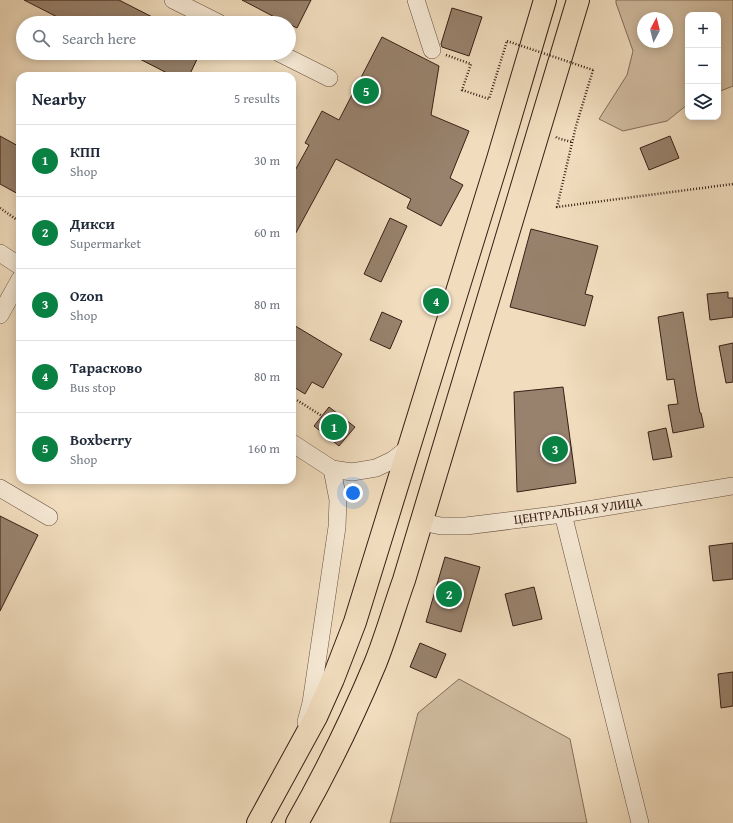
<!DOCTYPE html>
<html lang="en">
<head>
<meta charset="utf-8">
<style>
	:root { --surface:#fff; --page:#f2f2f3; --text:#1f2937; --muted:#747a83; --line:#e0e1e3; --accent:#0b8043 }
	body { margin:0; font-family:"Gentium Book Plus",serif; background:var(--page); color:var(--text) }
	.controls { position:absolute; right:12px; top:12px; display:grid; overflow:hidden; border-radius:8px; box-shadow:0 2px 10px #0003 }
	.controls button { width:36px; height:36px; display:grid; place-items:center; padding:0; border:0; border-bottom:1px solid var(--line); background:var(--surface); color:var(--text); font:20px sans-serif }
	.compass { position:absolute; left:637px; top:12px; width:36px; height:36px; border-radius:50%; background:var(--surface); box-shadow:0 2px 10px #0003; rotate:7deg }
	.you { position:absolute; left:353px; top:493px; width:14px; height:14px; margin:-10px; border:3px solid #fff; border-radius:50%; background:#1a73e8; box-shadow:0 0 0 6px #1a73e833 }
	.badge { display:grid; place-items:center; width:26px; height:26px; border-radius:50%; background:var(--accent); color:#fff; font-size:13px; font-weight:700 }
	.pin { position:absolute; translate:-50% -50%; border:2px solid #fff; box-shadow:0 1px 4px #0006 }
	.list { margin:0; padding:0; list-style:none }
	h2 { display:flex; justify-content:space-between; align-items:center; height:52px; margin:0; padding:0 16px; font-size:17px }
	h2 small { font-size:13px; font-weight:400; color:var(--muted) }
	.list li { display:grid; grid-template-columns:26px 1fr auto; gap:12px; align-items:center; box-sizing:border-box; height:72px; padding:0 16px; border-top:1px solid var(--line) }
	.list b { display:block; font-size:15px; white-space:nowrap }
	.list p { margin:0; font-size:13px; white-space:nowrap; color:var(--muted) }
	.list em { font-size:13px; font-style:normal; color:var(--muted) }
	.icon { flex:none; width:22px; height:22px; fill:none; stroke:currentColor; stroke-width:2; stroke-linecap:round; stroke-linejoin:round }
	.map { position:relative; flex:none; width:733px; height:823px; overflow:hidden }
	.search { position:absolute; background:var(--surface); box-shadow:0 2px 10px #0003; left:16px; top:16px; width:280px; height:44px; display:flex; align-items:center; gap:10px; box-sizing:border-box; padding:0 14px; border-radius:22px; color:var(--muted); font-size:15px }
	.panel { position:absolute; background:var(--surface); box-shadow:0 2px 10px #0003; left:16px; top:72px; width:280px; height:412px; border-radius:12px }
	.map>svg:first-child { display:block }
	.green { fill:#d1bda1; stroke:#846e5b; fill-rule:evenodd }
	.building { fill:#98826d; stroke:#371f15 }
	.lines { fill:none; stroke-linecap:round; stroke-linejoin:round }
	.minor-casing { stroke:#664e3f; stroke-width:18 }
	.highway-casing { stroke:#371f15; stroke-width:24 }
	.path { stroke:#371f15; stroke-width:2.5; stroke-dasharray:1 2; stroke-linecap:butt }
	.minor { stroke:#f6e9d5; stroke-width:17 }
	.highway { stroke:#f1ddbe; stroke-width:22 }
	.path-bridge { stroke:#371f15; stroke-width:2.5; stroke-dasharray:1 2; stroke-linecap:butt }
	.labels { text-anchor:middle; stroke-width:3; stroke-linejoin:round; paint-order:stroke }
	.street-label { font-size:13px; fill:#371f15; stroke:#f6e9d5 }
</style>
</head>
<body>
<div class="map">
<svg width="733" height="823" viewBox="0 0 733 823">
	<rect width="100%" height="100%" fill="#f1ddbe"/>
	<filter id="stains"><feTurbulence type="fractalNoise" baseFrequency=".005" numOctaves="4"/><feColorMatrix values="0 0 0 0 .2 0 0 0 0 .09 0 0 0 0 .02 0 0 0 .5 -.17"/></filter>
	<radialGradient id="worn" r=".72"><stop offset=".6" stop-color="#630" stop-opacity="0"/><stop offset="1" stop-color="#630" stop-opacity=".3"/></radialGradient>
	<!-- green -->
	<g class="green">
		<path d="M616 0H733V86L718 92V15H688V104L667 121 623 131 599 119 627 75 633 51 616 3ZM643 18H667V42H643Z"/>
		<path d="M459 679 570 739 587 823H390L418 713Z"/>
	</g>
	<!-- building -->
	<g class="building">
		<path d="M24 0H119L164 23H69Z"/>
		<path d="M242 0H311L297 28 289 24V23H286Z"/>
		<path d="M452 8 482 17 469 56 442 47 441 44Z"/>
		<path d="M382 37 439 66 431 115 469 131 450 178 463 185 441 226 407 208 411 199 336 159 292 240V176L309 145 305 143 322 111 339 120Z"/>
		<path d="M128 53H200L189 76H173Z"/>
		<path d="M0 136 20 147V195L0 184Z"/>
		<path d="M670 136 679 158 649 170 640 148Z"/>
		<path d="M390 218 407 226 381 282 364 274Z"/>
		<path d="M531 229 598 246 585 294 593 296 585 326 510 307Z"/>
		<path d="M728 292V298H733V317L710 320 707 294Z"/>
		<path d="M382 312 402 321 390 349 370 340Z"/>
		<path d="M683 312 696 392 700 413H701L704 427 673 433 668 405 678 404 674 379 667 380 658 317Z"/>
		<path d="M292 324 342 354 323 388 312 382 305 394 292 386Z"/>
		<path d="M733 343V382L726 383 719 346Z"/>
		<path d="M563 387 576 483 517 492 514 392Z"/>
		<path d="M329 407 355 427 339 446 314 426Z"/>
		<path d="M666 428 672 457 653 460 648 432Z"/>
		<path d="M0 516 38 535 0 611Z"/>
		<path d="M733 543V579L713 581 709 546Z"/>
		<path d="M445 557 480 567 461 632 426 622Z"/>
		<path d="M534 587 542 619 513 626 505 594Z"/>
		<path d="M420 643 446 654 436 678 410 667Z"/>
		<path d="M733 672V706L721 708 718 674Z"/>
	</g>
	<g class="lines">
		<defs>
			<g id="minor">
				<path d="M173 0 219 23"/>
				<path d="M416 0 432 50"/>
				<path d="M279 53 329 78"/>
				<path d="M0 253 20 266"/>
				<path d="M0 315 20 279"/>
				<path d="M292 443 332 469 352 472 376 468 393 460 408 448"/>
				<path d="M0 488 49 517"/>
				<path d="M563 514 640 823"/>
				<path d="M422 522 441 526H466L563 514 733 486"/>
				<path d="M306 722 311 703 337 527 338 500 332 469"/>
			</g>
			<g id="highway">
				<path d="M258 823 316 717 333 679 355 622 498 159 545 0"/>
				<path d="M297 823C326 772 352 719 375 664 386 637 394 608 404 580L578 0"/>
			</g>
		</defs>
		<!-- minor casing -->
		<use href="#minor" class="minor-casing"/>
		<!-- highway casing -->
		<use href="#highway" class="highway-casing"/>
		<!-- path -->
		<g class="path">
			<path d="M446 55 471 64 462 90 489 99 507 41"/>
			<path d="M593 70 576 126 557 207 733 184"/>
			<path d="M556 137 557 138 572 142"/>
			<path d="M0 208 20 222"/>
			<path d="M292 397 322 416"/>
		</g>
		<!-- minor -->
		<use href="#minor" class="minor"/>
		<!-- highway -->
		<use href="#highway" class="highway"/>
		<!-- path-bridge -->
		<path class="path-bridge" d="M507 41 593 70"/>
	</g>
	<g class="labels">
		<!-- street labels -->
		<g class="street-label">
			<text transform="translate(578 510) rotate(-8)" y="5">ЦЕНТРАЛЬНАЯ УЛИЦА</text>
		</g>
	</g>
	<rect width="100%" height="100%" filter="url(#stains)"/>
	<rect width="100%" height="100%" fill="url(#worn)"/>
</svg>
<div class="controls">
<button>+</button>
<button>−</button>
<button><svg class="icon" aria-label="layers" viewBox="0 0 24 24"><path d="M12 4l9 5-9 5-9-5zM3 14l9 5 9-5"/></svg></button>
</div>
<svg class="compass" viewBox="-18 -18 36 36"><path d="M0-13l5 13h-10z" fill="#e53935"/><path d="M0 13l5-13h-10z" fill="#747a83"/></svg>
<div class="you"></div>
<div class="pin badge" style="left:334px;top:427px">1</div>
<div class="pin badge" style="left:449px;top:594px">2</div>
<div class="pin badge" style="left:555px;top:449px">3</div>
<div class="pin badge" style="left:436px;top:301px">4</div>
<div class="pin badge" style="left:366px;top:91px">5</div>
<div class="search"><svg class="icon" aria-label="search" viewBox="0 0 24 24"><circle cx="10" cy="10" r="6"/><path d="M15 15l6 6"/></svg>Search here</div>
<section class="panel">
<h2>Nearby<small>5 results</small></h2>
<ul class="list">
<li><span class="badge">1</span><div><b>КПП</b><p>Shop</p></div><em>30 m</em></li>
<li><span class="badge">2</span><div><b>Дикси</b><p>Supermarket</p></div><em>60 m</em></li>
<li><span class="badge">3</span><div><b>Ozon</b><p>Shop</p></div><em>80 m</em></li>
<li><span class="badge">4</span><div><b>Тарасково</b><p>Bus stop</p></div><em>80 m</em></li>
<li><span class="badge">5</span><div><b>Boxberry</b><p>Shop</p></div><em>160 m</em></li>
</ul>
</section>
</div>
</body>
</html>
